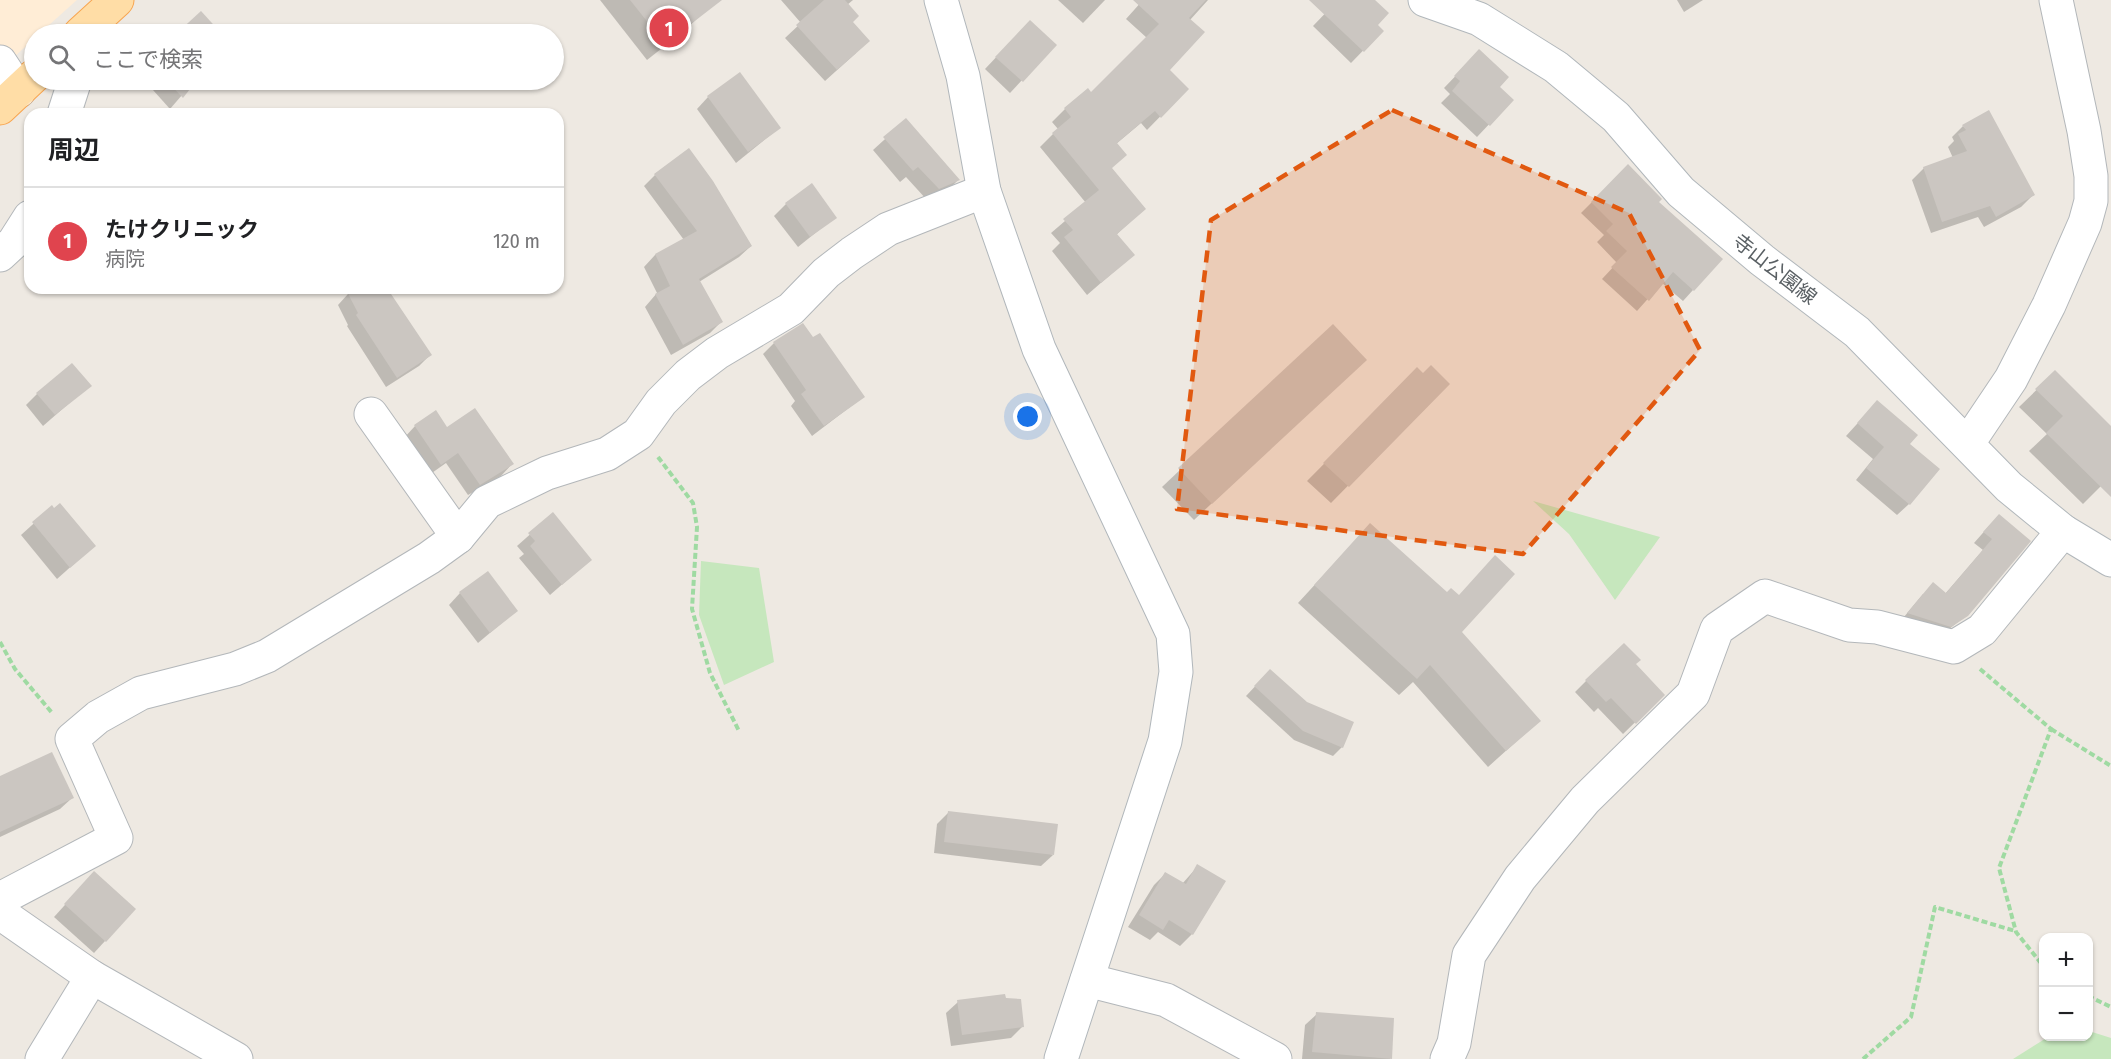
<!DOCTYPE html>
<html lang="ja">
<head>
<meta charset="utf-8">
<style>
	:root { --surface:#fff; --page:#f6f6f6; --text:#202124; --muted:#757577; --line:#e0e0e0; --accent:#f22440 }
	body { margin:0; font-family:"Fira Sans Condensed","Noto Sans JP",sans-serif; background:var(--page); color:var(--text) }
	.controls { position:absolute; right:18px; bottom:18px; display:grid; overflow:hidden; border-radius:12px; box-shadow:0 2px 4px #0004 }
	.controls button { width:54px; height:54px; display:grid; place-items:center; padding:0; border:0; border-bottom:2px solid var(--line); background:var(--surface); color:var(--text); font:30px sans-serif }
	.you { position:absolute; left:1028px; top:417px; width:21px; height:21px; margin:-15px; border:4px solid #fff; border-radius:50%; background:#1a73e8; box-shadow:0 0 0 9px #1a73e833 }
	.badge { display:grid; place-items:center; width:39px; height:39px; border-radius:50%; background:var(--accent); color:#fff; font-size:20px; font-weight:700 }
	.pin { position:absolute; translate:-50% -50%; border:3px solid #fff; box-shadow:0 2px 6px #0006 }
	.list { margin:0; padding:0; list-style:none }
	h2 { display:flex; justify-content:space-between; align-items:center; height:78px; margin:0; padding:0 24px; font-size:26px }
	h2 small { font-size:20px; font-weight:400; color:var(--muted) }
	.list li { display:grid; grid-template-columns:39px 1fr auto; gap:18px; align-items:center; box-sizing:border-box; height:108px; padding:0 24px; border-top:2px solid var(--line) }
	.list b { display:block; font-size:22px; white-space:nowrap }
	.list p { margin:0; font-size:20px; white-space:nowrap; color:var(--muted) }
	.list em { font-size:20px; font-style:normal; color:var(--muted) }
	.icon { flex:none; width:33px; height:33px; fill:none; stroke:currentColor; stroke-width:2; stroke-linecap:round; stroke-linejoin:round }
	.map { position:relative; flex:none; width:2111px; height:1059px; overflow:hidden }
	.search { position:absolute; background:var(--surface); box-shadow:0 2px 4px #0004; left:24px; top:24px; width:540px; height:66px; display:flex; align-items:center; gap:15px; box-sizing:border-box; padding:0 21px; border-radius:33px; color:var(--muted); font-size:22px }
	.panel { position:absolute; background:var(--surface); box-shadow:0 2px 4px #0004; left:24px; top:108px; width:540px; height:186px; border-radius:18px }
	.map>svg:first-child { display:block }
	.commercial { fill:#ffedd6 }
	.green { fill:#c6e7bd }
	.shadow { fill:#0003 }
	.building { fill:#cbc6c1 }
	.lines { fill:none; stroke-linecap:round; stroke-linejoin:round }
	.street-casing { stroke:#b3b7ba; stroke-width:35 }
	.secondary-casing { stroke:#b1b7bb; stroke-width:35 }
	.primary-casing { stroke:#f8a550; stroke-width:35 }
	.path { stroke:#9fdaa2; stroke-width:4; stroke-dasharray:6 3; stroke-linecap:butt }
	.street { stroke:#fff; stroke-width:33 }
	.secondary { stroke:#fff; stroke-width:33 }
	.primary { stroke:#ffdda6; stroke-width:33 }
	.marked { fill:#e15910; fill-opacity:0.2; stroke:#e15910; stroke-width:4.5; stroke-dasharray:12 8; stroke-linejoin:round }
	.labels { text-anchor:middle; stroke-width:5; stroke-linejoin:round; paint-order:stroke }
	.street-label { font-size:20px; fill:#5a6064; stroke:#fff }
</style>
</head>
<body>
<div class="map">
<svg width="2111" height="1059" viewBox="0 0 2111 1059">
	<rect width="100%" height="100%" fill="#eee9e2"/>
	<!-- commercial -->
	<path class="commercial" d="M0 0H77L39 34H34V39L4 66 0 59Z"/>
	<!-- green -->
	<g class="green">
		<path d="M1533 501 1660 537 1615 600 1569 534Z"/>
		<path d="M701 561 759 568 774 662 724 685 699 615Z"/>
		<path d="M2089 1031 2111 1038V1059H2013L2048 1037 2088 1036Z"/>
	</g>
	<!-- shadow -->
	<g class="shadow">
		<path d="M600 0H692L703 13 685 30 647 60Z"/>
		<path d="M781 0H853L847 5 856 53 825 81 785 38 801 23Z"/>
		<path d="M1058 0H1105L1083 23Z"/>
		<path d="M1143 0H1208L1190 20 1168 70 1187 89 1147 130 1141 123 1116 144 1111 169 1144 209 1116 235 1133 255 1087 295 1052 251 1060 243 1051 233 1086 203 1040 147 1058 129 1052 122 1065 109 1091 94 1147 38 1126 19Z"/>
		<path d="M1338 0H1373L1376 25 1382 31 1351 63 1313 26Z"/>
		<path d="M1677 0H1703L1684 12Z"/>
		<path d="M201 14 220 34H178Z"/>
		<path d="M1018 34 1055 45 1010 93 985 69Z"/>
		<path d="M1468 63 1512 100 1477 137 1441 103 1450 94 1444 88Z"/>
		<path d="M144 80H195L170 109Z"/>
		<path d="M708 97 779 128 736 163 697 109Z"/>
		<path d="M906 120 958 180 946 192 927 200 906 177 900 182 873 150Z"/>
		<path d="M1963 126 2033 195 2021 207 1984 227 1978 217 1931 233 1912 180 1924 168 1953 158 1948 147 1954 141 1952 137Z"/>
		<path d="M1628 166 1657 202 1693 290 1683 301 1662 283 1637 311 1602 279 1617 263 1597 242 1604 235 1581 213Z"/>
		<path d="M655 175 751 246 739 257 699 282 721 322 710 333 671 355 645 307 657 293 644 267 655 255 684 240 644 186Z"/>
		<path d="M786 204 835 217 798 247 774 216Z"/>
		<path d="M360 288H385L430 355 419 366 386 387 347 326 348 325 338 305 348 294Z"/>
		<path d="M1332 326 1347 377 1194 520 1162 487Z"/>
		<path d="M774 343 863 397 812 436 791 406 795 401 763 354Z"/>
		<path d="M1418 369 1423 375 1448 384 1331 503 1307 481Z"/>
		<path d="M2055 372 2111 428V476L2083 504 2029 451 2047 434 2019 407Z"/>
		<path d="M90 385 43 426 26 405 37 394Z"/>
		<path d="M1877 402 1908 444 1909 504 1897 515 1856 480 1873 459 1846 436Z"/>
		<path d="M415 426 447 429 512 464 501 476 468 495 446 463 429 475 404 438Z"/>
		<path d="M52 507 94 546 57 579 21 535Z"/>
		<path d="M553 514 590 560 550 595 519 558 524 554 517 546Z"/>
		<path d="M1989 526 2029 541 1967 615 1940 636 1899 623 1923 594H1945L1983 550 1974 543Z"/>
		<path d="M1354 542 1460 632 1539 721 1488 767 1413 682 1399 695 1298 603Z"/>
		<path d="M460 593 516 611 478 643 449 605Z"/>
		<path d="M1634 664 1663 695 1623 734 1598 708 1594 712 1575 692 1586 681Z"/>
		<path d="M1261 680 1342 747 1333 756 1294 740 1246 696Z"/>
		<path d="M0 781 72 798 60 809 0 837Z"/>
		<path d="M949 812 1053 855 1041 866 934 853 937 824Z"/>
		<path d="M1198 866 1224 882 1192 934 1180 946 1158 932 1150 940 1128 927 1154 885 1165 874 1182 884Z"/>
		<path d="M83 885 105 941 94 953 54 917Z"/>
		<path d="M1004 999 1023 1026 1011 1038 951 1046 946 1013 958 1002Z"/>
		<path d="M1317 1014 1393 1019 1390 1059H1302L1305 1025Z"/>
	</g>
	<!-- building -->
	<g class="building">
		<path d="M630 0H722L665 44Z"/>
		<path d="M824 0H845L859 16 853 22 870 41 837 70 796 25Z"/>
		<path d="M1133 0H1206L1189 18 1205 32 1170 70 1189 89 1161 118 1155 111 1117 143 1127 155 1112 168 1146 209 1117 234 1135 255 1101 283 1064 237 1073 230 1063 219 1099 190 1052 133 1071 117 1064 108 1088 88 1091 92 1159 24Z"/>
		<path d="M1309 0H1375L1389 13 1378 25 1384 31 1364 52Z"/>
		<path d="M201 11 222 34H176Z"/>
		<path d="M1030 20 1057 45 1023 82 995 57Z"/>
		<path d="M1479 49 1509 77 1500 87 1514 100 1490 126 1452 91 1460 81 1454 76Z"/>
		<path d="M740 72 781 128 748 152 707 96Z"/>
		<path d="M166 80H197L183 98Z"/>
		<path d="M1989 110 2035 195 1996 217 1990 206 1942 222 1923 167 1967 151 1958 134 1966 130 1962 125Z"/>
		<path d="M906 118 960 180 939 189 918 167 913 171 883 137Z"/>
		<path d="M689 148 713 181 752 246 699 279 723 322 683 345 655 294 670 286 655 254 697 231 654 174Z"/>
		<path d="M1628 164 1662 199 1659 202 1723 259 1694 291 1673 272 1649 301 1611 267 1627 251 1606 231 1613 224 1591 202Z"/>
		<path d="M812 183 837 218 810 237 785 203Z"/>
		<path d="M345 288H387L432 355 397 378 356 315 358 313Z"/>
		<path d="M803 323 813 337 820 333 865 397 824 426 801 394 806 390 773 342Z"/>
		<path d="M1333 324 1367 360 1212 504 1178 468Z"/>
		<path d="M72 363 92 386 55 415 36 393Z"/>
		<path d="M1431 365 1450 384 1349 487 1323 463 1417 367 1423 373Z"/>
		<path d="M2055 370 2111 426V497L2046 433 2063 416 2035 389Z"/>
		<path d="M1877 400 1918 435 1910 444 1940 469 1910 505 1866 468 1884 447 1857 423Z"/>
		<path d="M475 408 514 464 480 485 458 453 441 465 414 425 436 410 447 427Z"/>
		<path d="M60 503 96 546 70 568 32 522 52 505 54 508Z"/>
		<path d="M553 512 592 560 562 585 530 546 535 541 528 533Z"/>
		<path d="M1999 514 2031 541 1968 616 1951 627 1907 613 1933 582 1946 593 1992 539 1983 532Z"/>
		<path d="M1370 523 1447 592 1451 588 1459 595 1495 555 1515 574 1462 632 1541 721 1506 751 1430 665 1417 679 1314 585Z"/>
		<path d="M488 571 518 611 490 633 459 592Z"/>
		<path d="M1624 643 1641 660 1636 664 1665 695 1636 724 1611 698 1606 702 1585 680Z"/>
		<path d="M1270 669 1307 702 1354 722 1343 748 1303 731 1254 686Z"/>
		<path d="M52 752 74 798 0 832V776Z"/>
		<path d="M948 811 1058 824 1054 855 944 842Z"/>
		<path d="M1197 864 1226 881 1193 935 1169 920 1163 930 1139 915 1165 872 1186 884Z"/>
		<path d="M94 871 136 909 106 942 64 904Z"/>
		<path d="M1005 994 1006 998 1021 999 1024 1027 962 1035 957 1000Z"/>
		<path d="M1316 1012 1394 1018 1392 1059 1312 1052Z"/>
	</g>
	<g class="lines">
		<defs>
			<g id="street">
				<path d="M0 62 19 91"/>
				<path d="M64 114 75 80"/>
				<path d="M0 255 14 242 30 217"/>
				<path d="M371 414 458 537"/>
				<path d="M1968 443 2011 379 2049 305 2085 223 2091 201V176L2084 131 2056 0"/>
				<path d="M0 899 116 838 72 739 98 717 141 693 235 669 267 656 429 558 458 537 487 502 547 473 607 454 638 434 661 402 688 375 717 353 791 309 826 273 852 253 888 229 984 191"/>
				<path d="M0 913 92 977 236 1059"/>
				<path d="M1087 980 1166 1000 1275 1059"/>
				<path d="M42 1059 92 977"/>
				<path d="M1447 1059 1454 1043 1469 955 1520 878 1585 800 1693 694 1717 629 1765 596 1849 625 1877 627 1954 647 1982 630 2063 531"/>
			</g>
			<g id="secondary">
				<path d="M941 0 963 76 984 191 1039 349 1173 634 1176 672 1165 741 1061 1059"/>
				<path d="M1425 0 1479 19 1556 67 1616 117 1681 192 1762 260 1857 332 2009 487 2063 531 2111 560"/>
			</g>
			<g id="primary">
				<path d="M80 34 117 0"/>
				<path d="M0 108 34 76"/>
			</g>
		</defs>
		<!-- street casing -->
		<use href="#street" class="street-casing"/>
		<!-- secondary casing -->
		<use href="#secondary" class="secondary-casing"/>
		<!-- primary casing -->
		<use href="#primary" class="primary-casing"/>
		<!-- path -->
		<g class="path">
			<path d="M658 457 693 503 697 527 692 609 710 673 739 731"/>
			<path d="M0 642 15 669 53 714"/>
			<path d="M1980 669 2051 729 1999 868 2016 932 2044 967"/>
			<path d="M2051 729 2111 766"/>
			<path d="M2088 996 2111 1007"/>
			<path d="M1863 1059 1911 1017 1935 907 2015 931"/>
		</g>
		<!-- street -->
		<use href="#street" class="street"/>
		<!-- secondary -->
		<use href="#secondary" class="secondary"/>
		<!-- primary -->
		<use href="#primary" class="primary"/>
	</g>
	<!-- marked area -->
	<path class="marked" d="M1392 110 1629 213 1700 350 1523 554 1177 509 1211 220Z"/>
	<g class="labels">
		<!-- street labels -->
		<g class="street-label">
			<text transform="translate(1775 269) rotate(38)" y="7">寺山公園線</text>
		</g>
	</g>
</svg>
<div class="controls">
<button>+</button>
<button>−</button>
</div>
<div class="you"></div>
<div class="pin badge" style="left:669px;top:28px;background:#e0444e">1</div>
<div class="search"><svg class="icon" aria-label="search" viewBox="0 0 24 24"><circle cx="10" cy="10" r="6"/><path d="M15 15l6 6"/></svg>ここで検索</div>
<section class="panel">
<h2>周辺<small></small></h2>
<ul class="list">
<li><span class="badge" style="background:#e0444e">1</span><div><b>たけクリニック</b><p>病院</p></div><em>120 m</em></li>
</ul>
</section>
</div>
</body>
</html>
